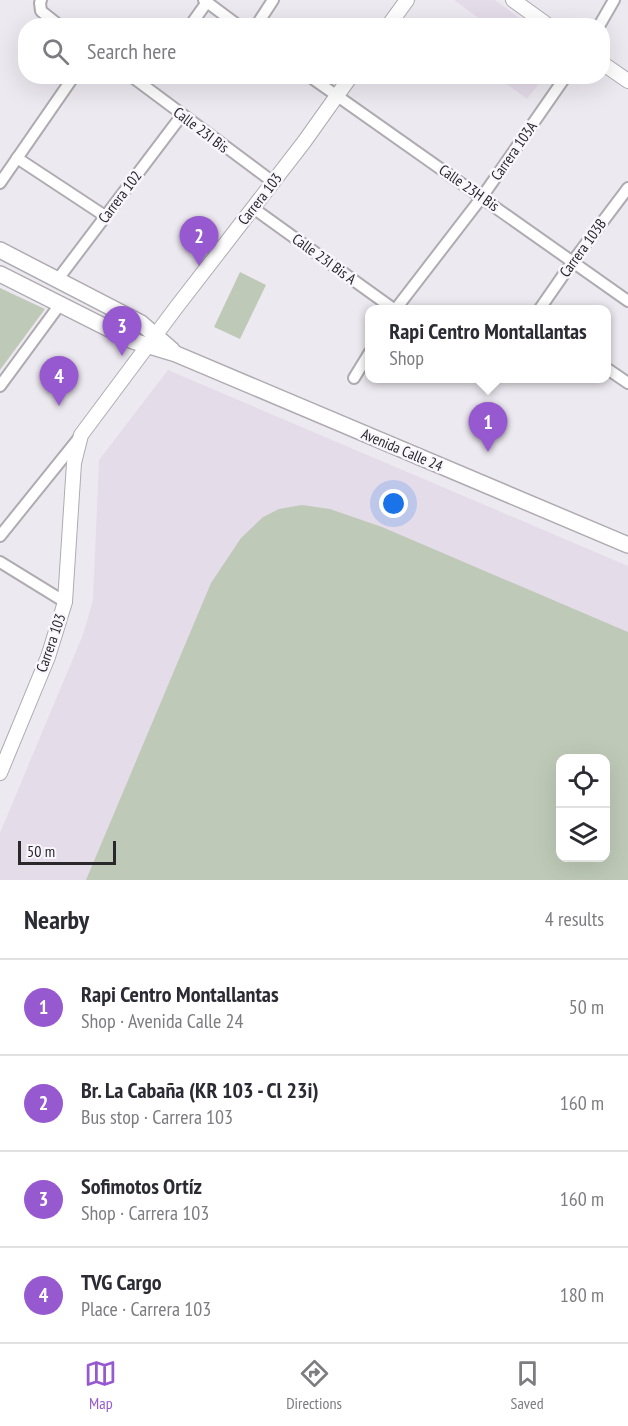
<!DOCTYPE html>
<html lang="en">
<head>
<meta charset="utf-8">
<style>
	:root { --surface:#fff; --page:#f2f2f3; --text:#2b2b33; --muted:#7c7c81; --line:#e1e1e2; --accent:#9759d0 }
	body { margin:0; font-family:"PT Sans Narrow",sans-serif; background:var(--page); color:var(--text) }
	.controls { position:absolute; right:18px; bottom:18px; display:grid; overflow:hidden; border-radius:12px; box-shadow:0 6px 24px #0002 }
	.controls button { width:54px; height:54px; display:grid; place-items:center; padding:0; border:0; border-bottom:2px solid var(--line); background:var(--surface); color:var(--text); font:30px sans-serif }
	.scale { position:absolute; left:18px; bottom:15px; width:98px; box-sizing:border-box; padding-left:6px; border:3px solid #2a282b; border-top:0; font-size:16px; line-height:21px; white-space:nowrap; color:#2a282b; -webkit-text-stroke:4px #faf6fd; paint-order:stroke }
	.you { position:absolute; left:394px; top:504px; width:21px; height:21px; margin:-15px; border:4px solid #fff; border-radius:50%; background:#1a73e8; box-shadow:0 0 0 9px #1a73e833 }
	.badge { display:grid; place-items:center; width:39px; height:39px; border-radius:50%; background:var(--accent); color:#fff; font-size:20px; font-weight:700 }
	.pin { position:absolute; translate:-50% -50px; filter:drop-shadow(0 2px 3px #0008) }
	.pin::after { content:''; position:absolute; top:32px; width:21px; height:18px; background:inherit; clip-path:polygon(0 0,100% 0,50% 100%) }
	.popup { position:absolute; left:365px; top:305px; width:246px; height:78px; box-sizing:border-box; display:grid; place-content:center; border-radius:12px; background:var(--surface); filter:drop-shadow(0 2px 4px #0005); font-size:20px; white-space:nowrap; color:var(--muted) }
	.popup b { font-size:22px; color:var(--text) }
	.popup::after { content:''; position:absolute; left:50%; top:100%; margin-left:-12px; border:12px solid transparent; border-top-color:var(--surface) }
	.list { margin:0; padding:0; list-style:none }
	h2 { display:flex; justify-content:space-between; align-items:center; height:78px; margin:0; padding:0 24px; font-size:26px }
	h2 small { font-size:20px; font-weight:400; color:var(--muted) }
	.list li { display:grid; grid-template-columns:39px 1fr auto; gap:18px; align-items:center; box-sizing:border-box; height:96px; padding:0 24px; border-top:2px solid var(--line) }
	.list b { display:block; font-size:22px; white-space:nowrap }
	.list p { margin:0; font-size:20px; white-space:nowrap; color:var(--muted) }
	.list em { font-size:20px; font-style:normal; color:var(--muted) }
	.icon { flex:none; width:33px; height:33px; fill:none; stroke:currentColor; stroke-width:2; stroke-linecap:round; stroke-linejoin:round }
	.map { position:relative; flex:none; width:628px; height:880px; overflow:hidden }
	.search { position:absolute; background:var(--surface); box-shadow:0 6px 24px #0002; left:18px; right:18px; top:18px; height:66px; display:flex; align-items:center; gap:15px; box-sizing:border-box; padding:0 21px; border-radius:24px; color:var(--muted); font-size:22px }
	.sheet { height:462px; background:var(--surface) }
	nav { display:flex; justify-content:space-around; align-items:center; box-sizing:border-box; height:84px; border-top:2px solid var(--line); background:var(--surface); font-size:16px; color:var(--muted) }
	nav a { display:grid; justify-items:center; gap:3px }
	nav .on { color:var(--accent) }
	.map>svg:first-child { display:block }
	.built { fill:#e5dcea; fill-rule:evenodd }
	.green { fill:#becab7; fill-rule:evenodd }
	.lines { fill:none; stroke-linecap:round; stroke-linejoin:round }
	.minor-casing { stroke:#afabb1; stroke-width:14 }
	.tertiary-casing { stroke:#afabb1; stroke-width:16 }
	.secondary-casing { stroke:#afabb1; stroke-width:18 }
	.minor { stroke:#fff; stroke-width:10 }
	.tertiary { stroke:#fff; stroke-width:14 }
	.secondary { stroke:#fff; stroke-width:15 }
	.labels { text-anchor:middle; stroke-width:5; stroke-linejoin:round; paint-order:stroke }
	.street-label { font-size:15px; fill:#2a282b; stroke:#faf6fd }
</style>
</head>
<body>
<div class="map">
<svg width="628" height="880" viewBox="0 0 628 880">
	<rect width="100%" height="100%" fill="#ede9f0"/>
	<!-- built -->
	<g class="built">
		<path d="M454 0H495L529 25H488Z"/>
		<path d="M497 77H544L527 99Z"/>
		<path d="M168 370 628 566V880H0V833L82 637 88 618 93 599 99 460ZM560 758H606V858H560Z"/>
	</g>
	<!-- green -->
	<g class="green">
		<path d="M240 272 266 285 240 339 214 327Z"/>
		<path d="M0 288 45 309 0 370Z"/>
		<path d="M302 505 330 509 382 527 628 632V880H86L211 583 241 538 263 517 279 509ZM606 758V858H560V758Z"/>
	</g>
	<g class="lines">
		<defs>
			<g id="minor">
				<path d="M41 0 40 3 41 11 60 26"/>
				<path d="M204 0 239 26"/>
				<path d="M190 26 207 2"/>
				<path d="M256 26 273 0"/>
				<path d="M599 26 614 0"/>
				<path d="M131 76 273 182"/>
				<path d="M309 76 628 301"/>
				<path d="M17 158 105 216"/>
				<path d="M0 183 74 76"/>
				<path d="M253 208 395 310"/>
				<path d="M58 279 182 115"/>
				<path d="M395 310 482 197 566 76"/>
				<path d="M539 310 573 261 628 188"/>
				<path d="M606 368 628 383"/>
				<path d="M354 378 370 352"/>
				<path d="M0 386 61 303"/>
				<path d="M0 536 79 438"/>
				<path d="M0 562 65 602"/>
			</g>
			<g id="tertiary">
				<path d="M513 0 549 26"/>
				<path d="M388 26 407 0"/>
				<path d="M602 63 628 81"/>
				<path d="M0 773 48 657 65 602 74 463 81 435 175 309 304 142 351 76"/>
			</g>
			<g id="secondary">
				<path d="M0 250 141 323 172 350"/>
				<path d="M0 274 133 341 176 354 628 545"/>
			</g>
		</defs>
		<!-- minor casing -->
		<use href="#minor" class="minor-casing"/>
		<!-- tertiary casing -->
		<use href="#tertiary" class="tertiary-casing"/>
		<!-- secondary casing -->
		<use href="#secondary" class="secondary-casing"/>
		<!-- minor -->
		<use href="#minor" class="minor"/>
		<!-- tertiary -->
		<use href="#tertiary" class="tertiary"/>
		<!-- secondary -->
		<use href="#secondary" class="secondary"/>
	</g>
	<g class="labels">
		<!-- street labels -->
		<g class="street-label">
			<text transform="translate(201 130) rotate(37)" y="5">Calle 23I Bis</text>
			<text transform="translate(514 151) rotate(-55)" y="5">Carrera 103A</text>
			<text transform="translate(469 188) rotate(35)" y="5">Calle 23H Bis</text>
			<text transform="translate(120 197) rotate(-53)" y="5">Carrera 102</text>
			<text transform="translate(260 199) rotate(-52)" y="5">Carrera 103</text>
			<text transform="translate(583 248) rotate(-54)" y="5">Carrera 103B</text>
			<text transform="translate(324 259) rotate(36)" y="5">Calle 23I Bis A</text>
			<text transform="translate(402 450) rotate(23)" y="5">Avenida Calle 24</text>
			<text transform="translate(51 643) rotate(-71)" y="5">Carrera 103</text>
		</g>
	</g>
</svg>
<div class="controls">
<button><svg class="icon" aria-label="locate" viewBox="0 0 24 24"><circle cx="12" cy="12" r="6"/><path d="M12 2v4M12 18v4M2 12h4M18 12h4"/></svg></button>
<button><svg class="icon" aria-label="layers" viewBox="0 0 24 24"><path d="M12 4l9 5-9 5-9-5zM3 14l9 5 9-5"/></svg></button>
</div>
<div class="scale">50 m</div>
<div class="you"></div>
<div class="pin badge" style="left:488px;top:452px">1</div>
<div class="popup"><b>Rapi Centro Montallantas</b>Shop</div>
<div class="pin badge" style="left:199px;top:266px">2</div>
<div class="pin badge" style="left:122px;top:356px">3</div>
<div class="pin badge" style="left:59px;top:406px">4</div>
<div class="search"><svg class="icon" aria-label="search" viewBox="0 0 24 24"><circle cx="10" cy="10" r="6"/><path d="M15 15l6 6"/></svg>Search here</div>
</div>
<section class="sheet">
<h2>Nearby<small>4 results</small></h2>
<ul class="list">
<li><span class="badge">1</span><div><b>Rapi Centro Montallantas</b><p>Shop · Avenida Calle 24</p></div><em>50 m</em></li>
<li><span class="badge">2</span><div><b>Br. La Cabaña (KR 103 - Cl 23i)</b><p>Bus stop · Carrera 103</p></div><em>160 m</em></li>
<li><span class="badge">3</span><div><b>Sofimotos Ortíz</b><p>Shop · Carrera 103</p></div><em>160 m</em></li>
<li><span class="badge">4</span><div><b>TVG Cargo</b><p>Place · Carrera 103</p></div><em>180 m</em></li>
</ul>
</section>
<nav>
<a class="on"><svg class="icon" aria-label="map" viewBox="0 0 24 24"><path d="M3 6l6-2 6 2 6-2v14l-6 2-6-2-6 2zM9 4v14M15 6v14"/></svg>Map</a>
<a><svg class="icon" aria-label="directions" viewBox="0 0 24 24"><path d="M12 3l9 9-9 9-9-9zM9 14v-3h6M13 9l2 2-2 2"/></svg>Directions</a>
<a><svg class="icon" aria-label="saved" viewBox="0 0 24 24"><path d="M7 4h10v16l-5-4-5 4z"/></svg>Saved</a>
</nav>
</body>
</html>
